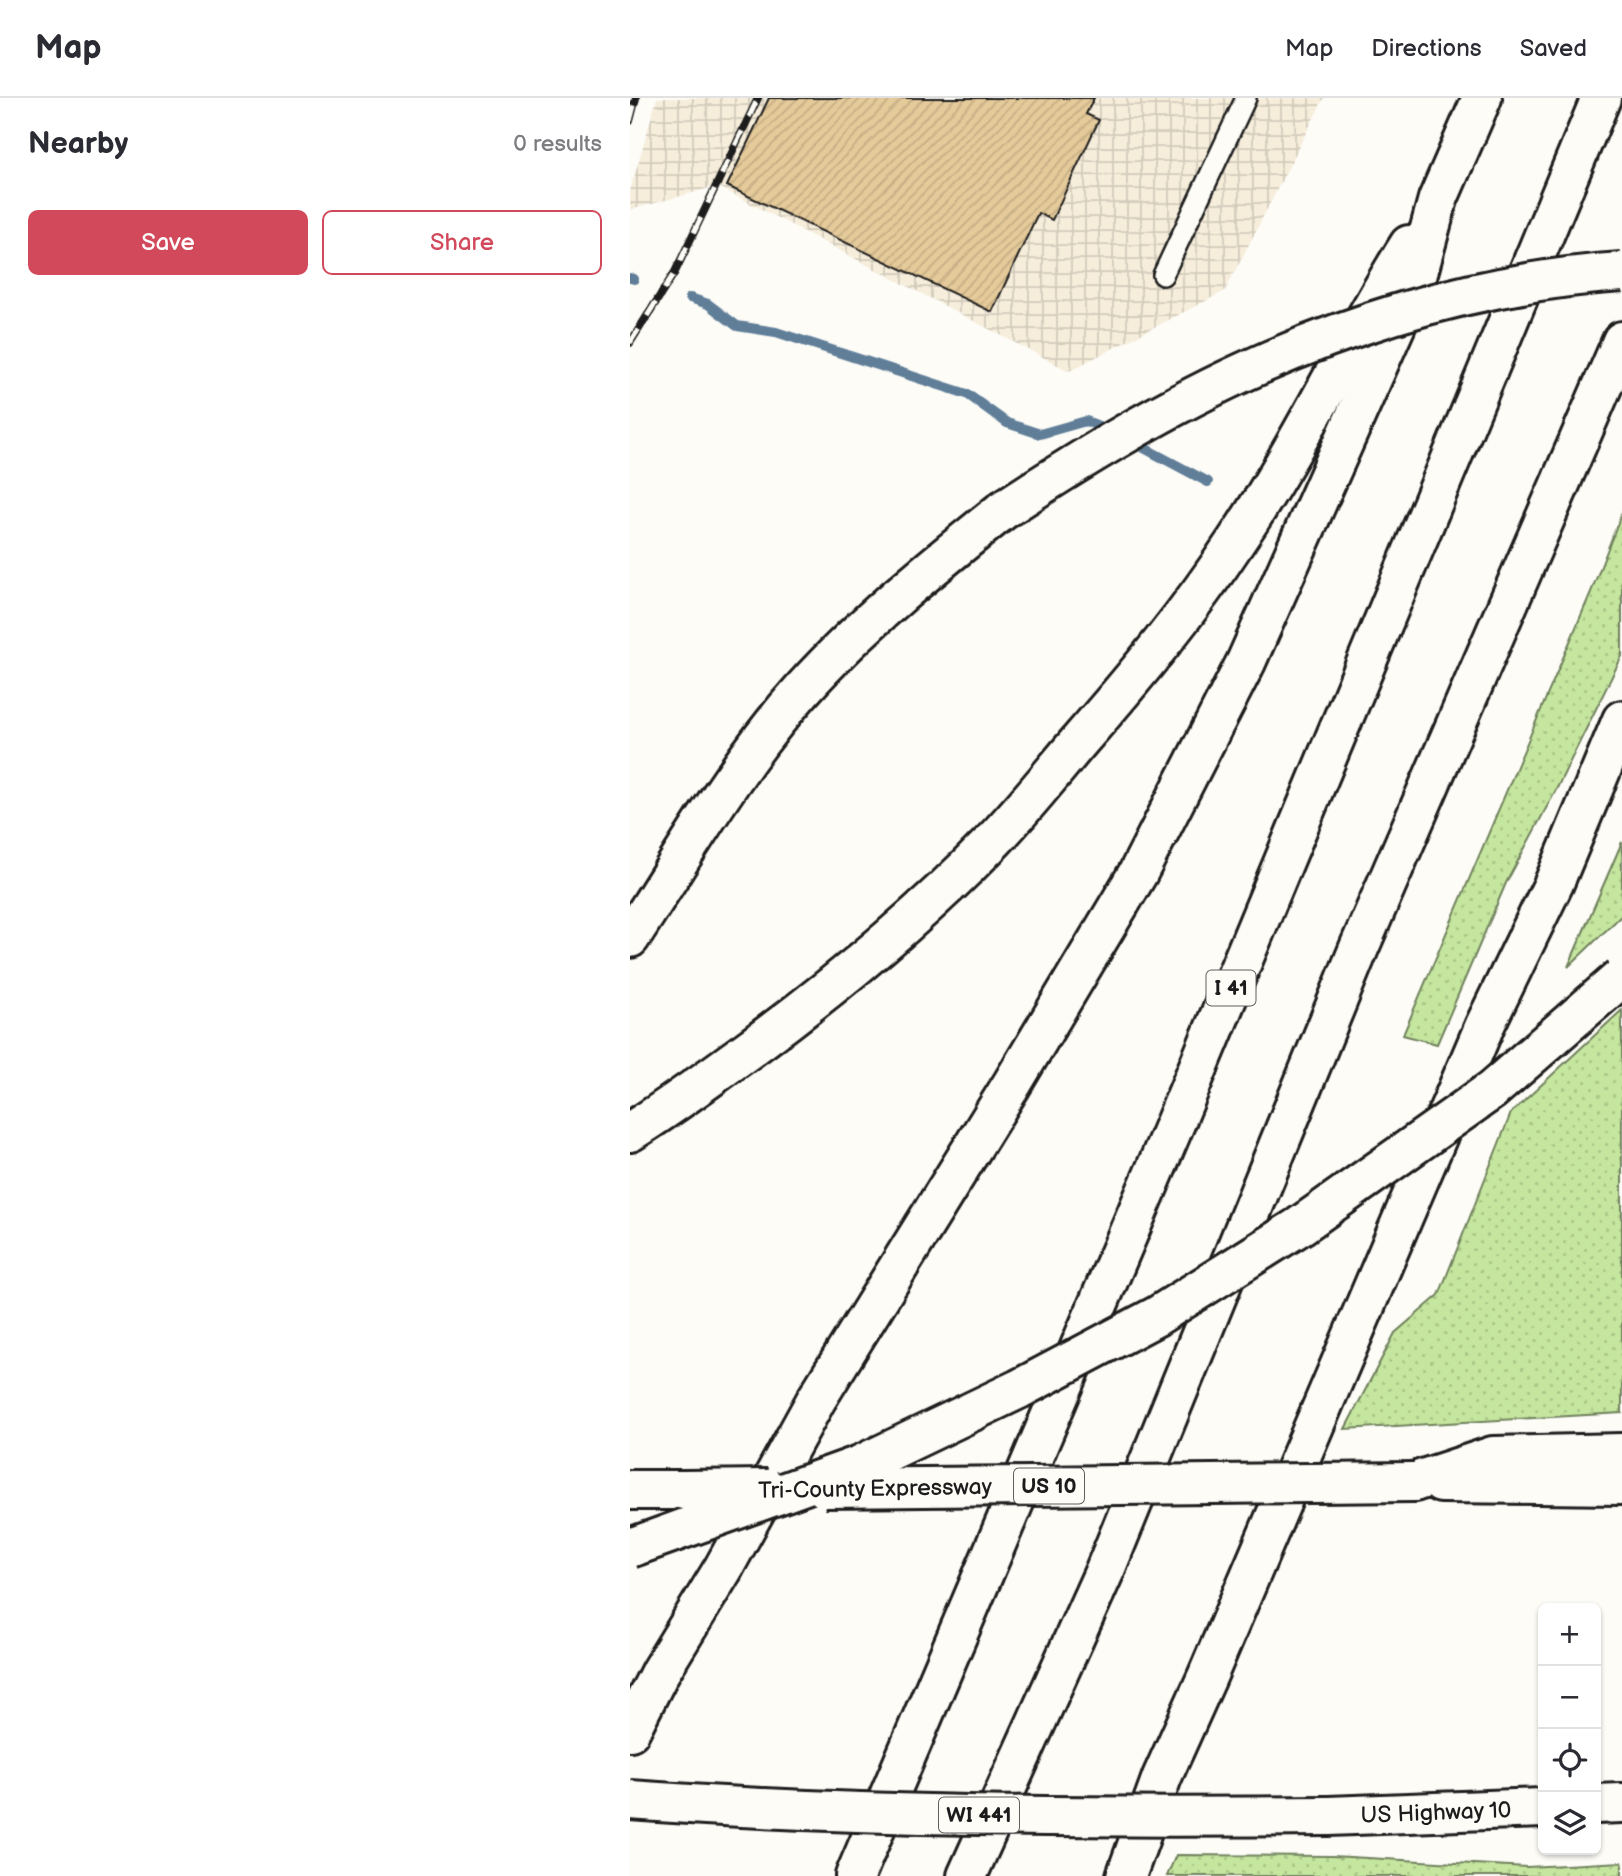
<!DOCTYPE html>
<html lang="en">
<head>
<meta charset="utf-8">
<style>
	:root { --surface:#fff; --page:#f2f2f3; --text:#2b2b33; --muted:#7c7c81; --line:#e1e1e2; --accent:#d1495b }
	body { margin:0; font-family:"Balsamiq Sans",sans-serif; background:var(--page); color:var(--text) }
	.controls { position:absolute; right:21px; bottom:21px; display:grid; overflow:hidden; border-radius:10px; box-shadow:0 2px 5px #0004 }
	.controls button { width:63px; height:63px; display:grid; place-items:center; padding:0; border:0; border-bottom:2px solid var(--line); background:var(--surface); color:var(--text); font:35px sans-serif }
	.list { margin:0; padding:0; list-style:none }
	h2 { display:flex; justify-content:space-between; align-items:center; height:91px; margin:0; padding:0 28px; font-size:30px }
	h2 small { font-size:23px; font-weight:400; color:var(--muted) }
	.actions { display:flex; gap:14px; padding:21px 28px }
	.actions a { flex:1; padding:16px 0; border:2px solid var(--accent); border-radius:10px; text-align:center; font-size:24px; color:var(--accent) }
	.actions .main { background:var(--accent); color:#fff }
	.icon { flex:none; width:38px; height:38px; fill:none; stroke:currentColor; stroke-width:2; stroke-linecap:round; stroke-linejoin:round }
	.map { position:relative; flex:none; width:992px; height:1778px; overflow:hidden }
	header { display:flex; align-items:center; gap:42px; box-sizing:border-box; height:98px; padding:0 35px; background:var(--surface); border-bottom:2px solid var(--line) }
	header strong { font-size:33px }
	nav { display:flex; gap:38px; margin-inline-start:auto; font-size:24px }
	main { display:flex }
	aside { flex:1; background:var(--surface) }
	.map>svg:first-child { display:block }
	.industrial { fill:url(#industrial-grid) }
	.grass { fill:url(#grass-dots); stroke:#70815d; stroke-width:2 }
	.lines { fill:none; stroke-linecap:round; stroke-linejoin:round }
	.stream { stroke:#607e98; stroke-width:10 }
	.building { fill:url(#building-hatch); stroke:#1c1c1c; stroke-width:2 }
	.service-casing { stroke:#1c1c1c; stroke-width:24 }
	.motorway-casing { stroke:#1c1c1c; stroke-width:44 }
	.service { stroke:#fdfcf7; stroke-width:19 }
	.motorway { stroke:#fdfcf7; stroke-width:38 }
	.rail-casing { stroke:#1c1c1c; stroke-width:8 }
	.rail { stroke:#fdfcf7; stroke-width:5; stroke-dasharray:16; stroke-linecap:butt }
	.motorway-bridge-casing { stroke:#1c1c1c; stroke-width:44; stroke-linecap:butt }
	.motorway-bridge { stroke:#fdfcf7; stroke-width:38 }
	.labels { text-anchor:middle; stroke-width:6; stroke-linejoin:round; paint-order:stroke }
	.shield { fill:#fdfcf7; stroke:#605f5e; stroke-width:2 }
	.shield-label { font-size:21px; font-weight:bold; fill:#1c1c1c }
	.street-label { font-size:23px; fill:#1c1c1c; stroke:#fdfcf7 }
</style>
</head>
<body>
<header>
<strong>Map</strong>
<nav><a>Map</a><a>Directions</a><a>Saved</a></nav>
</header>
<main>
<aside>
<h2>Nearby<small>0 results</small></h2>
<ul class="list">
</ul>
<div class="actions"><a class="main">Save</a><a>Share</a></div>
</aside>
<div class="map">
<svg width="992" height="1778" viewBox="0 0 992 1778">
	<defs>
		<pattern id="industrial-grid" width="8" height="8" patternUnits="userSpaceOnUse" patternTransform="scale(1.75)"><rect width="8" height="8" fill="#f6eddb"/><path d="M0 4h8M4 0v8" fill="none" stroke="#d2cbbb"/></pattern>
		<pattern id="grass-dots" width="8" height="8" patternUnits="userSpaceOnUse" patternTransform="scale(1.75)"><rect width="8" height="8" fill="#c5e69e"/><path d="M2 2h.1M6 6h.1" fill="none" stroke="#a9c588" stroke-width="1.8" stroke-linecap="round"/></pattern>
		<pattern id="building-hatch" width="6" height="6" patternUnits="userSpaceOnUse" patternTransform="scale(1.75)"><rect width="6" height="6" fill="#e5ca9a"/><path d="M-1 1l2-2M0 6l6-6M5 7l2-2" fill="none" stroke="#c4ad84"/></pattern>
	</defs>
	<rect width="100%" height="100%" fill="#fdfcf7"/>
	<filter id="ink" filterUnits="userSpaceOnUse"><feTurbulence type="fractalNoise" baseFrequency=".0143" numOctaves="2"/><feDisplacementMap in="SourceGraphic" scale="14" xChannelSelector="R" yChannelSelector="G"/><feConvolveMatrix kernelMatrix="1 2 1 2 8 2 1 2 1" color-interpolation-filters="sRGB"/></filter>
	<g filter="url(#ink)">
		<!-- industrial -->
		<path class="industrial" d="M27 0H694L595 193 439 273 87 88 0 112V93Z"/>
		<!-- grass -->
		<g class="grass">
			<path d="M992 414V558L927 690 876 785 807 946 773 937 961 494Z"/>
			<path d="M992 744V817L938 869Z"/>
			<path d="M992 912V1315L715 1331 765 1235 809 1197 881 1015Z"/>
			<path d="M546 1757 702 1758 897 1769 992 1764V1778H537Z"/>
		</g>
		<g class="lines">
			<!-- stream -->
			<g class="stream">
				<path d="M0 180 4 181"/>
				<path d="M60 200 78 206 107 228 146 234 337 296 377 325 410 336 456 323 481 333"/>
				<path d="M501 343 578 384"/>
			</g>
		</g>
		<!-- building -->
		<path class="building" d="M139 0H464L456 16 469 22 422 122 408 115 362 214 97 88Z"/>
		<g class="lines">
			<defs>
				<path id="service" d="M533 177 616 0"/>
				<g id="motorway">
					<path d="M0 840C55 756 104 668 172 592 232 525 302 469 373 412"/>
					<path d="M0 1034C41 1009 79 980 118 952 204 889 286 822 360 746 392 713 421 676 451 641 506 578 560 513 606 443 670 348 718 244 779 147"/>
					<path d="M784 1384 863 1358 992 1355"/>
					<path d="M811 1385 992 1387"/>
					<path d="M0 1392H54"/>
					<path d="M0 1633 30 1574 93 1471 186 1302 382 986 508 775 616 564 786 182 808 101 852 0"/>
					<path d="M966 1706 992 1705"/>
					<path id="s1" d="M698 1718 913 1710"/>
					<path d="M225 1778 541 1035 971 0"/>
					<path d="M337 1778 475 1472 729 850 992 243"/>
					<path d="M496 1778 532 1679 577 1579 855 927 924 785 992 622"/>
				</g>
			</defs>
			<!-- service casing -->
			<use href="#service" class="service-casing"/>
			<!-- motorway casing -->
			<use href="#motorway" class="motorway-casing"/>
			<!-- service -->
			<use href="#service" class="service"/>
			<!-- motorway -->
			<use href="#motorway" class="motorway"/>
			<defs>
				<g id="rail">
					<path d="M0 23 6 0"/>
					<path d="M0 245 45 174 128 0"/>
				</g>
			</defs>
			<!-- rail casing -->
			<use href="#rail" class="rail-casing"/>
			<!-- rail -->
			<use href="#rail" class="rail"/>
			<defs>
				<g id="motorway-bridge">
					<path d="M373 412C454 359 539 307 627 268 742 217 867 182 992 174"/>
					<path d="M195 1390 784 1384"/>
					<path d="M54 1392 138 1391"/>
					<path d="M0 1450 230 1367 389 1291 527 1218 670 1128 862 992 992 879"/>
					<path d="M0 1702C232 1719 466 1720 698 1718"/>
				</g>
			</defs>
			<!-- motorway-bridge casing -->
			<use href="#motorway-bridge" class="motorway-bridge-casing"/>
			<!-- motorway-bridge -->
			<use href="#motorway-bridge" class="motorway-bridge"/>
		</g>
	</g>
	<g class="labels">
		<!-- shield labels -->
		<g class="shield">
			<rect x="576.5" y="872.5" width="49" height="35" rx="5"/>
			<rect x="384" y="1370.5" width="70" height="35" rx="5"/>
			<rect x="309" y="1699.5" width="80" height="35" rx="5"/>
		</g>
		<g class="shield-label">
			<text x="601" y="897">I 41</text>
			<text x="419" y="1395">US 10</text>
			<text x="349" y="1724">WI 441</text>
		</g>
		<!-- street labels -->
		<g class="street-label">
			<text transform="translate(245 1390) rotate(-1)" y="8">Tri-County Expressway</text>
			<text dy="8" stroke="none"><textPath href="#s1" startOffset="108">US Highway 10</textPath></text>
		</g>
	</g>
</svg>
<div class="controls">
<button>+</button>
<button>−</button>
<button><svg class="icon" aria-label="locate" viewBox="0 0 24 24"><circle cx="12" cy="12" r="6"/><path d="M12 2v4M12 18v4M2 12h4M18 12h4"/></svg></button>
<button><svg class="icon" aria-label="layers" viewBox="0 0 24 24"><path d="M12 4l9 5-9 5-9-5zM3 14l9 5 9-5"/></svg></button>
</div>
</div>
</main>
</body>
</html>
